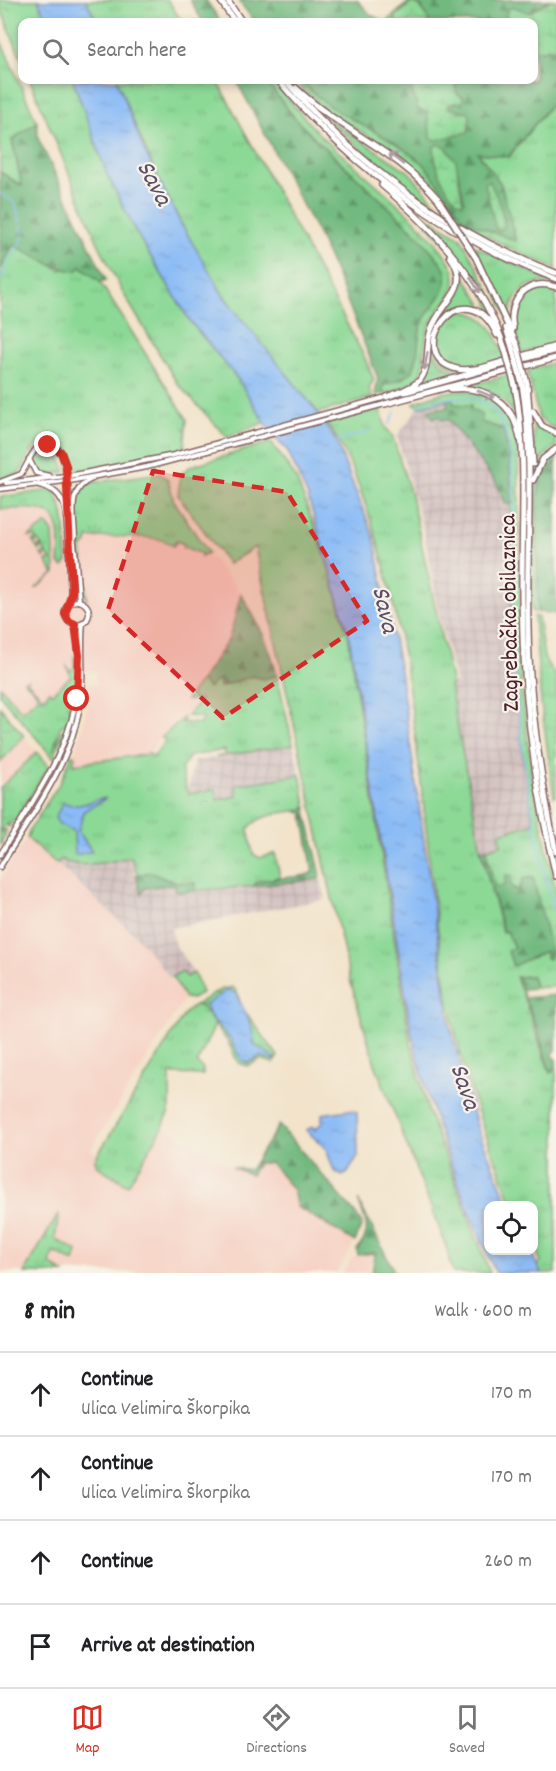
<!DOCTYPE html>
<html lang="en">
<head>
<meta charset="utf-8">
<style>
	:root { --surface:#fff; --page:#f2f2f2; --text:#202124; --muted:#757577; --line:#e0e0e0; --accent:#d93025 }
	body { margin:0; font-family:Dekko,sans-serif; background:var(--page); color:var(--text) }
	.controls { position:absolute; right:18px; bottom:18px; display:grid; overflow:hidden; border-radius:12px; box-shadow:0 3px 9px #0003 }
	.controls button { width:54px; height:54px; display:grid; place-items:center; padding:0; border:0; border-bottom:2px solid var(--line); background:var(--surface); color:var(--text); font:30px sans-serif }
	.stop { position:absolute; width:18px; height:18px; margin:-14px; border:4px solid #d93025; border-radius:50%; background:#fff }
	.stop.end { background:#d93025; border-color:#fff; box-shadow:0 2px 6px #0008 }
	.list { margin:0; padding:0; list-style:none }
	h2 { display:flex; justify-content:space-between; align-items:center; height:78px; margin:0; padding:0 24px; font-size:26px }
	h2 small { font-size:20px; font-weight:400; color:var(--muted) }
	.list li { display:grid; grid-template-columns:39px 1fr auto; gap:18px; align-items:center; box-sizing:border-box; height:84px; padding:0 24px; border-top:2px solid var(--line) }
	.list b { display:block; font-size:22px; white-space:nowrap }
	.list p { margin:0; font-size:20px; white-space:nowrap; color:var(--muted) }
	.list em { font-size:20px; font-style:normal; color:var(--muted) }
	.icon { flex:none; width:33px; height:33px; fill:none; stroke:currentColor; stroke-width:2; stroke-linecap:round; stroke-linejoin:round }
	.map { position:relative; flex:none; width:556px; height:1273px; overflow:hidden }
	.search { position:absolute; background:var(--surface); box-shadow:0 3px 9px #0003; left:18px; right:18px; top:18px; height:66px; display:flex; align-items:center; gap:15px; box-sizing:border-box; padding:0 21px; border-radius:12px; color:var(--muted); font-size:22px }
	.sheet { height:414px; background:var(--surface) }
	nav { display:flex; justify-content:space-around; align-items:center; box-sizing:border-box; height:84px; border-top:2px solid var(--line); background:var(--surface); font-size:16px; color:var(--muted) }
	nav a { display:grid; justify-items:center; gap:3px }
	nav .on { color:var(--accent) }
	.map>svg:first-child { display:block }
	.built { fill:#f6d2c4 }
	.industrial { fill:url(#industrial-grid) }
	.grass { fill:url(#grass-tufts); stroke:#6b7c60; stroke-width:1.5 }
	.forest { fill:url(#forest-firs); stroke:#5e6c55; stroke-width:1.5; fill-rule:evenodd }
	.wetland { fill:url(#wetland-marsh); stroke:#6b7c60; stroke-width:1.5 }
	.water { fill:url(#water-ripples); stroke:#6a6d90; stroke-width:1.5 }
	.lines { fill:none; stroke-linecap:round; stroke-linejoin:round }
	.stream { stroke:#8abbf6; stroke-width:1.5 }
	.secondary-casing { stroke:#856463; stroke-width:7 }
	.highway-casing { stroke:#856463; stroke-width:8 }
	.secondary { stroke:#fff; stroke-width:4 }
	.highway { stroke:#fff; stroke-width:5 }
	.secondary-bridge-casing { stroke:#856463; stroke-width:7; stroke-linecap:butt }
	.highway-bridge-casing { stroke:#856463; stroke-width:8; stroke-linecap:butt }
	.secondary-bridge { stroke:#fff; stroke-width:4 }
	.highway-bridge { stroke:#fff; stroke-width:5 }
	.oneway { stroke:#ae9aa0 }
	.route { stroke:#d93025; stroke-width:8 }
	.marked { fill:#d62828; fill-opacity:0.2; stroke:#d62828; stroke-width:4.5; stroke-dasharray:12 8; stroke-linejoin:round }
	.labels { text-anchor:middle; stroke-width:4.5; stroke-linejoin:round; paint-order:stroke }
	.street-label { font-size:24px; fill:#4a1f2b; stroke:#f7f3e8 }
	.water-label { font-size:26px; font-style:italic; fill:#5d4e68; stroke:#f7f3e8 }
</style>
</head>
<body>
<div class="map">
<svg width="556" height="1273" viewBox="0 0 556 1273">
	<defs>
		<pattern id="industrial-grid" width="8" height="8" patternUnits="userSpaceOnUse" patternTransform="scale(1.5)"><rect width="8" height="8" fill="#d1bfbe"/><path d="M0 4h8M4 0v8" fill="none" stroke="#b5a4a3"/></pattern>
		<pattern id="grass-tufts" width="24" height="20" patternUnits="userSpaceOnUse" patternTransform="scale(1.5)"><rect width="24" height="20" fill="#8cd996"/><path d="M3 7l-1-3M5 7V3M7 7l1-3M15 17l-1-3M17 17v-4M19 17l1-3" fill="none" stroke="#7aba81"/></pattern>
		<pattern id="forest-firs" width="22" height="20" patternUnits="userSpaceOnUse" patternTransform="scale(1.5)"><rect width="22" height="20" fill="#71b97f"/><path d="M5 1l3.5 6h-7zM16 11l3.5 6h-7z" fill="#5f9668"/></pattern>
		<pattern id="wetland-marsh" width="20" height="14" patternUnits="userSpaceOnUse" patternTransform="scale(1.5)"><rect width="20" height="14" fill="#8cd996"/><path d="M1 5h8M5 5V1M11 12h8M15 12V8" fill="none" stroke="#7aba81"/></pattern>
		<pattern id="water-ripples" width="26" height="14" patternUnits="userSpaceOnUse" patternTransform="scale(1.5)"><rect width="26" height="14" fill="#8abbf6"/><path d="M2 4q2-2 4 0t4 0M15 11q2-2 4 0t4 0" fill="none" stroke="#79a0d3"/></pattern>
	</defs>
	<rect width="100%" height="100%" fill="#f7f3e8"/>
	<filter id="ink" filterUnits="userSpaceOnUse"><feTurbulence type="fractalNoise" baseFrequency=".0167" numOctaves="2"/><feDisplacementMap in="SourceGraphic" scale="12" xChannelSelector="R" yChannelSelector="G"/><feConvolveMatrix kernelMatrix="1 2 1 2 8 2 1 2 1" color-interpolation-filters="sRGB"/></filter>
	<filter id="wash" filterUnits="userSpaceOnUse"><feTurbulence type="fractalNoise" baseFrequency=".008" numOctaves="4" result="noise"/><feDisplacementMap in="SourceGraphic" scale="24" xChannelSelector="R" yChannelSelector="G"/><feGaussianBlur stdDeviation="1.35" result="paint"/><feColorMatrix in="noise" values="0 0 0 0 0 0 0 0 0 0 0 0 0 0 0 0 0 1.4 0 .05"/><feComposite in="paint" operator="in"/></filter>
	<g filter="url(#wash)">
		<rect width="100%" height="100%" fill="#f2e3ca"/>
		<!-- built -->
		<g class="built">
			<path d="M42 508 54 516 58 539 78 537 82 594 84 598 82 548 88 538 111 536 158 540 173 546 177 541 184 544 182 548 213 559 241 594 229 639 187 700 202 699 160 736 150 754 71 764 85 720 90 684 97 685 96 671 76 672 20 719 0 695V509Z"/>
			<path d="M24 736 37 752 0 788V762Z"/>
			<path d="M27 838 138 938 185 998 91 1149 97 1154V1165L128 1184 163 1127 246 1175H251L258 1163H271L293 1190 297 1207 355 1242 336 1273 0 1271V880Z"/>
			<path d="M377 1255 371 1257 369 1273H343L353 1257Z"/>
		</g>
		<!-- industrial -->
		<g class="industrial">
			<path d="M447 400 448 407 428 410 449 420 498 485 506 504H512L513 643 521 740 533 824 500 833 501 846 481 850 450 686 456 682 439 616 425 536 397 436 419 407Z"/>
			<path d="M293 745 300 775 237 785 238 796 217 800 187 794 194 761Z"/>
			<path d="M131 857 140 895 145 889 170 883 175 884 177 892 321 880 326 899 171 928 175 945 194 973 186 977 182 971 170 978 138 938 57 864 61 859 102 862Z"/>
		</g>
		<!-- grass -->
		<g class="grass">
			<path d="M0 0H38L48 22H22V61L0 7Z"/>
			<path d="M86 0H168L182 22H97Z"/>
			<path d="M0 39 37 122 12 140 22 186 0 172Z"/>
			<path d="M30 80H73L107 174 137 234 190 321 237 378 266 422 227 437 177 383 123 293 98 243Z"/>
			<path d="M117 80H217L364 356 374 380 369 387 372 398 318 413C285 370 245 330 216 284 175 219 144 151 117 80Z"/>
			<path d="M265 80H272C289 100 305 119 323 138 351 165 454 243 455 278 456 298 433 311 428 330 416 373 439 374 386 394L382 389 385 384C429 374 409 359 420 327 425 313 438 299 445 286L441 262 412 229 298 122Z"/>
			<path d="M293 80H299C334 116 383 130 422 162 436 174 446 196 457 211L501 184 477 152 509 157 556 98V269L515 251 461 223 438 193 411 166 378 142 328 112Z"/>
			<path d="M321 114 409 172 445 214 386 171Z"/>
			<path d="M412 207 461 238 488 287 513 357C503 345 495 315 486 298 466 263 438 237 412 207Z"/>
			<path d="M13 245 38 255 60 270 81 266 100 282 187 419 184 450 109 467 69 472 66 457 56 445 57 434 52 444C28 440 31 459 19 473L0 480V271Z"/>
			<path d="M474 246 556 283V285C529 276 509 295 510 322Z"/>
			<path d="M458 266 489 316C441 277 405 367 464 372L419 385C433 369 427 353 432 334 439 309 468 296 458 266Z"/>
			<path d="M541 286 556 289V342L523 354C514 325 504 298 541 286Z"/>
			<path d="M462 311C490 314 497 336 505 359 492 363 477 369 463 368 426 366 431 320 462 311Z"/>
			<path d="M556 362V430L539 418 527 370Z"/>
			<path d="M509 375 518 421C507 398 491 390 466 386Z"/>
			<path d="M461 390C495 394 507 404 518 436L521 681 533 783 556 891V927L552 926 555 939 556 986 535 988 532 976 517 977 550 1073 556 1069V1273H541L537 1264 541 1262 534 1245V1206L513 1205C486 1138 461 1070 448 999 421 839 421 676 371 521 359 486 349 452 326 423L380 409 386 428 392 435 410 491 452 685 450 686 481 850 502 932 507 931 514 948 508 951 513 965 547 951 551 952 520 889H514L511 885 495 887 487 856V849L501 845 500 833 533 824 521 740 513 643 509 455 503 429 480 422 454 404 452 399 419 407 414 403 440 393Z"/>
			<path d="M533 415 545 430 556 435V446L544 456 535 472Z"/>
			<path d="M271 442 296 478 326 558 348 635 410 1040 428 1111 490 1273H453L445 1243 375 1064 350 980 255 547 228 564 178 495 181 474 191 466Z"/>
			<path d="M48 447 59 452 65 472C51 475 40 477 32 464L34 452Z"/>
			<path d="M556 452V461L541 478 537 504 538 612 532 611 535 491 543 464Z"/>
			<path d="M160 473 168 480 174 501 208 553 201 556 202 554 184 547 183 549 184 544 177 541 173 546C162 533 103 537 88 538L87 543 82 548 87 599C78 591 75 512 78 497 79 490 83 486 89 483Z"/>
			<path d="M52 490C68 506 65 540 67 562L63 567 59 564C64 507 50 507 0 509V497Z"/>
			<path d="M47 524 53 533 55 573 35 589 54 574 46 561 51 560 47 554 44 558 41 554 46 553 42 547 39 551 36 547 42 546 37 540 35 545 32 541 37 540 36 537H29Z"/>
			<path d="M534 616 538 617 544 658 556 677V796L554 797 541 703Z"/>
			<path d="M74 656C81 666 77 697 67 706L72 708 69 722 60 727 53 751 62 731H66L53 758 0 695V686L20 709H24L37 698V693L24 681 29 679 27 681 42 697H45L49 691 52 693 71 676 66 665 70 671 74 668Z"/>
			<path d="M277 675 293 745 216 757 225 755V750L190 756 181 769 188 794 216 789 217 800 237 796 236 785 300 775 307 809 305 807 304 810C288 811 257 815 248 829L253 854 260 858 275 853 280 877 256 882 254 886 179 892 176 882 147 873 138 875 131 857C110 861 80 871 61 859L57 864 27 838 29 831 61 781 72 754 75 757 73 764 150 754 153 757 166 740 161 738 184 717 182 722 200 724 204 718 187 716 201 700H186L201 680 208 687 219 679 220 687 253 676 263 679Z"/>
			<path d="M0 707 24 736 0 762Z"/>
			<path d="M37 752 49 766 13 824 7 823 10 827 5 825 3 828 7 831H2L6 835 0 846V788Z"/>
			<path d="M182 971 186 977 194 973 202 993 192 999 185 998 172 977Z"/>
			<path d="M195 1005 201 1006 215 1025 197 1063 203 1069V1075L170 1074V1108L163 1127 128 1185 97 1166 95 1159 185 1013Z"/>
			<path d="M59 1213 55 1239 77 1251 74 1262 53 1252 50 1264 64 1273H24Z"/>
		</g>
		<!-- forest -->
		<g class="forest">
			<path d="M190 0H206L221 22H203Z"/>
			<path d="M238 0H357L371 15 385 22H255Z"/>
			<path d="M411 0H550L528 13 514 7 504 22H430L421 6 395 17 397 22H386Z"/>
			<path d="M556 48V98L508 157 478 153 501 184 516 241 465 221 424 164 395 143 330 107 299 80H412L410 83 427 112 431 138 464 112 447 108 448 105 458 102 454 80H534V51ZM434 147 457 168 464 200C449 184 434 171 434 147Z"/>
			<path d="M236 80H265C276 94 287 109 299 123 324 150 441 248 446 273 450 296 423 310 420 330 415 363 422 375 385 384L382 389 386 394 375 395 378 378 344 293 318 234Z"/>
			<path d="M37 122 38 138 106 280 100 282 81 266 77 271C54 270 35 254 13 245L0 270V172L22 186 12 140Z"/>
			<path d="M452 399 454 404 471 405V410L482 415 481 422 503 429 509 455 512 504H506L497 484 449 420H442L439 415 433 418 428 410 448 407 447 400Z"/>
			<path d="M556 461V614L538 612 537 504 541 478Z"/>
			<path d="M241 594C257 620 270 645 277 675L263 679 252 676 219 687V679L208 688 201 680 229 639Z"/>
			<path d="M305 807 321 876 319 879 254 886 256 882C273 876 300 880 313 872L303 813 298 812Z"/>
			<path d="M487 849V856L495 887 505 885 506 875H511V885L514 889H519L523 879 533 877 551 952 549 959 546 958V951L513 966 508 951 514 948 507 931 503 932 481 850Z"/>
			<path d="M151 872C166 881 178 883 195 883V891L176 892 175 884 145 888 141 894 136 875Z"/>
			<path d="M532 976 535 988 522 989 524 998 556 995V1050L552 1055 556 1060V1069L550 1073 538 1031 516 977Z"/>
			<path d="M279 1125 355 1213 362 1224 355 1242 297 1207 293 1190 271 1163H258L251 1175 232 1167 250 1170Z"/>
			<path d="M358 1200 395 1273H372L375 1253 358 1255 357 1250C373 1230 366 1222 358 1200Z"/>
		</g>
		<!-- wetland -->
		<g class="wetland">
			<path d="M550 0H556V48L534 51V22H504L508 9 514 7 529 13Z"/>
			<path d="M413 2 420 6 430 22H397L395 17Z"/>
			<path d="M412 80H454L457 94 463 97 462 104 458 102 448 105 447 108 468 112 470 117 468 132 437 140 431 138 427 112 418 109 409 82Z"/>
			<path d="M438 144 445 146 456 161 463 204C446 198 434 165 434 147Z"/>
			<path d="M489 180 500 204 505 226 500 231 496 229 485 184Z"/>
			<path d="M233 987 237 992 241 1006 278 1056 274 1063 261 1059 248 1066 238 1063 228 1042 201 1006 195 1005 220 990Z"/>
		</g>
		<!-- water -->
		<g class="water">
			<path d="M38 0H86L97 22H48Z"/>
			<path d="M73 80H117L144 150 180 222 225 298 318 413 336 441 374 538 400 671 450 1025 478 1130 509 1205 488 1206V1250L530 1251 541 1273H496C460 1195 430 1115 411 1031L349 636 308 497 287 450 274 437 237 378 190 321 137 234 107 174Z"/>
			<path d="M106 798 84 811 78 831 92 851 75 855 74 831 59 824 55 818 63 803C85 809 87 800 106 798Z"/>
			<path d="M229 989 236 994C244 1010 254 1026 254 1044L275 1058 274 1060 261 1056 248 1063 241 1060 230 1039 208 1013 205 1005Z"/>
			<path d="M349 1110 357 1112 358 1156 347 1174 342 1176 334 1171 326 1149 306 1130 313 1127 315 1130 322 1122V1114Z"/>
		</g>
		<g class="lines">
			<!-- stream -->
			<g class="stream">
				<path d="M0 193 15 203 24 236 0 279"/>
				<path d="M418 406C448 398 479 386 499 418 524 457 510 606 514 658 520 745 531 830 555 914"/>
				<path d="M389 425 395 412"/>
				<path d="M334 442 371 431"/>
			</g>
		</g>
	</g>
	<g filter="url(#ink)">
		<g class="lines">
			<defs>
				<g id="secondary">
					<path d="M29 459 36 473 49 476"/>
					<path d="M69 476 174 455 383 398"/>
					<path d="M69 481 147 467 385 404"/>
					<path d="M0 482 21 474C32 459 35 432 60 450L66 466 75 553"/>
					<path d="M6 483 65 476"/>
					<path d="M39 485C74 492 64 524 69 553"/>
					<path d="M0 489 65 481"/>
					<path d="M75 537C74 514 67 489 92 479"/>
					<path d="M75 550 79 601"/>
					<path d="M69 551 71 602"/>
					<circle cx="77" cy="613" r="12"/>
					<path d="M0 855C35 796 78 742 79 670 80 655 80 638 74 624"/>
					<path d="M0 867C31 816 70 766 80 706 85 678 80 650 83 622"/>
				</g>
				<g id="highway">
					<path d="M220 0 235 22"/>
					<path d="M227 0 242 22"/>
					<path d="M278 80C352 168 447 238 556 279"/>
					<path d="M285 80C357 165 451 234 556 273"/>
					<path d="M296 88C341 131 396 150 438 199"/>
					<path d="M382 185C435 230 483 281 505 349"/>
					<path d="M476 258 517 345"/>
					<path d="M506 328 512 347"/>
					<path d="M513 328C507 300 528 277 556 287"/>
					<path d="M481 368C473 369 465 371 457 369 400 356 464 264 497 335"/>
					<path d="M478 369 556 346"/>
					<path d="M527 383 533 464"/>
					<path d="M522 384C535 464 526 545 528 626 529 702 540 777 556 852"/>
					<path d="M515 386C528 457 521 528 522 600 523 694 534 785 556 876"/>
					<path d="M451 389C486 385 514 403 520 439"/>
					<path d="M405 392 556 350"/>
					<path d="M387 397C398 392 412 389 420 380 431 365 425 347 431 330 440 302 474 289 450 256"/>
					<path d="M385 404 556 358"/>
					<path d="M533 411 542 426 556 433"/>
					<path d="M533 480 543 459 556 449"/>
				</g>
			</defs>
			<!-- secondary casing -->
			<use href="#secondary" class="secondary-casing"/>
			<!-- highway casing -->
			<use href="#highway" class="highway-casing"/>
			<!-- secondary -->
			<use href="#secondary" class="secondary"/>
			<!-- highway -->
			<use href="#highway" class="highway"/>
			<defs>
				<g id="secondary-bridge">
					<path d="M65 476H69"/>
					<path d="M65 481H69"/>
				</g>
				<g id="highway-bridge">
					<path d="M438 199 476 258"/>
					<path d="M517 345 527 383"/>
					<path d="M512 347 522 384"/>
					<path d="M505 349 515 386"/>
				</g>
			</defs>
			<!-- secondary-bridge casing -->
			<use href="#secondary-bridge" class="secondary-bridge-casing"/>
			<!-- highway-bridge casing -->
			<use href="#highway-bridge" class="highway-bridge-casing"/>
			<!-- secondary-bridge -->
			<use href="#secondary-bridge" class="secondary-bridge"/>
			<!-- highway-bridge -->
			<use href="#highway-bridge" class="highway-bridge"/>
		</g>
		<!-- one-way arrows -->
		<defs><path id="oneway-shaft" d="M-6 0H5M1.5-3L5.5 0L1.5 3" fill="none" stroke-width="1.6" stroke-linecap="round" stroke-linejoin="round" transform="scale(1.5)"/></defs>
		<g class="oneway">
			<use href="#oneway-shaft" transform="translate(396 159) rotate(-142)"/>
			<use href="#oneway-shaft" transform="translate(475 285) rotate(58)"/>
			<use href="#oneway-shaft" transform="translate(426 361) rotate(100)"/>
			<use href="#oneway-shaft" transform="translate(486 394) rotate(22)"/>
		</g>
	</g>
	<g class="lines" filter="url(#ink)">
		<!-- route -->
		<path class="route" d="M48 445 61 452 66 466 72 592 65 614 69 621 75 624 79 655 77 699"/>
	</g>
	<!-- marked area -->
	<path class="marked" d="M153 471 287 492 367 621 223 718 108 610Z"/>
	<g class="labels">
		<!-- street labels -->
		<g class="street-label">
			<text transform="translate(508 613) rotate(-91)" y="8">Zagrebačka obilaznica</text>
		</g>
		<!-- water labels -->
		<g class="water-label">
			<text transform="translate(156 182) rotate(62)" y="9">Sava</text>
			<text transform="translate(387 609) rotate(77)" y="9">Sava</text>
			<text transform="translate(467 1086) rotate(71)" y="9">Sava</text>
		</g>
	</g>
</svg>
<div class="controls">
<button><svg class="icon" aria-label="locate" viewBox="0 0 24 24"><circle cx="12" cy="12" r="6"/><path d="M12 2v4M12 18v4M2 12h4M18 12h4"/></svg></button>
</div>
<div class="stop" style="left:77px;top:699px"></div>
<div class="stop end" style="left:48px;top:445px"></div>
<div class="search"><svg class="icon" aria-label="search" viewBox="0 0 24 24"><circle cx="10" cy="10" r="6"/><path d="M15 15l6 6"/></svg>Search here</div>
</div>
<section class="sheet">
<h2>8 min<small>Walk · 600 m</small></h2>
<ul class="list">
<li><svg class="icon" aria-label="ahead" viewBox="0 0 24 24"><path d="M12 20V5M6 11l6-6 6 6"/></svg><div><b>Continue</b><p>Ulica Velimira Škorpika</p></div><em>170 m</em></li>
<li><svg class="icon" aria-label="ahead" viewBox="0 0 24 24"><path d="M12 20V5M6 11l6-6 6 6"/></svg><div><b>Continue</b><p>Ulica Velimira Škorpika</p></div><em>170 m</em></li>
<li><svg class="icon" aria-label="ahead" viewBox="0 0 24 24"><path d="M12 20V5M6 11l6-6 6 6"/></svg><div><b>Continue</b></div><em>260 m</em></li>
<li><svg class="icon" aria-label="arrive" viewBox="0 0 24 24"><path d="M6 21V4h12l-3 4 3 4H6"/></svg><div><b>Arrive at destination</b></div></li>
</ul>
</section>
<nav>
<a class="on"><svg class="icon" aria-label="map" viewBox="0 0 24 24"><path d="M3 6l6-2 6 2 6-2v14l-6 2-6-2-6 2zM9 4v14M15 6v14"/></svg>Map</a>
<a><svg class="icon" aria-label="directions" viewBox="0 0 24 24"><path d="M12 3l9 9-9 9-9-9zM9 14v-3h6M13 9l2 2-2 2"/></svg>Directions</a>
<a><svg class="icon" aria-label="saved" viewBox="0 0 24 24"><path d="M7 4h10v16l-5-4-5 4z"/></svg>Saved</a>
</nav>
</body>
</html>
